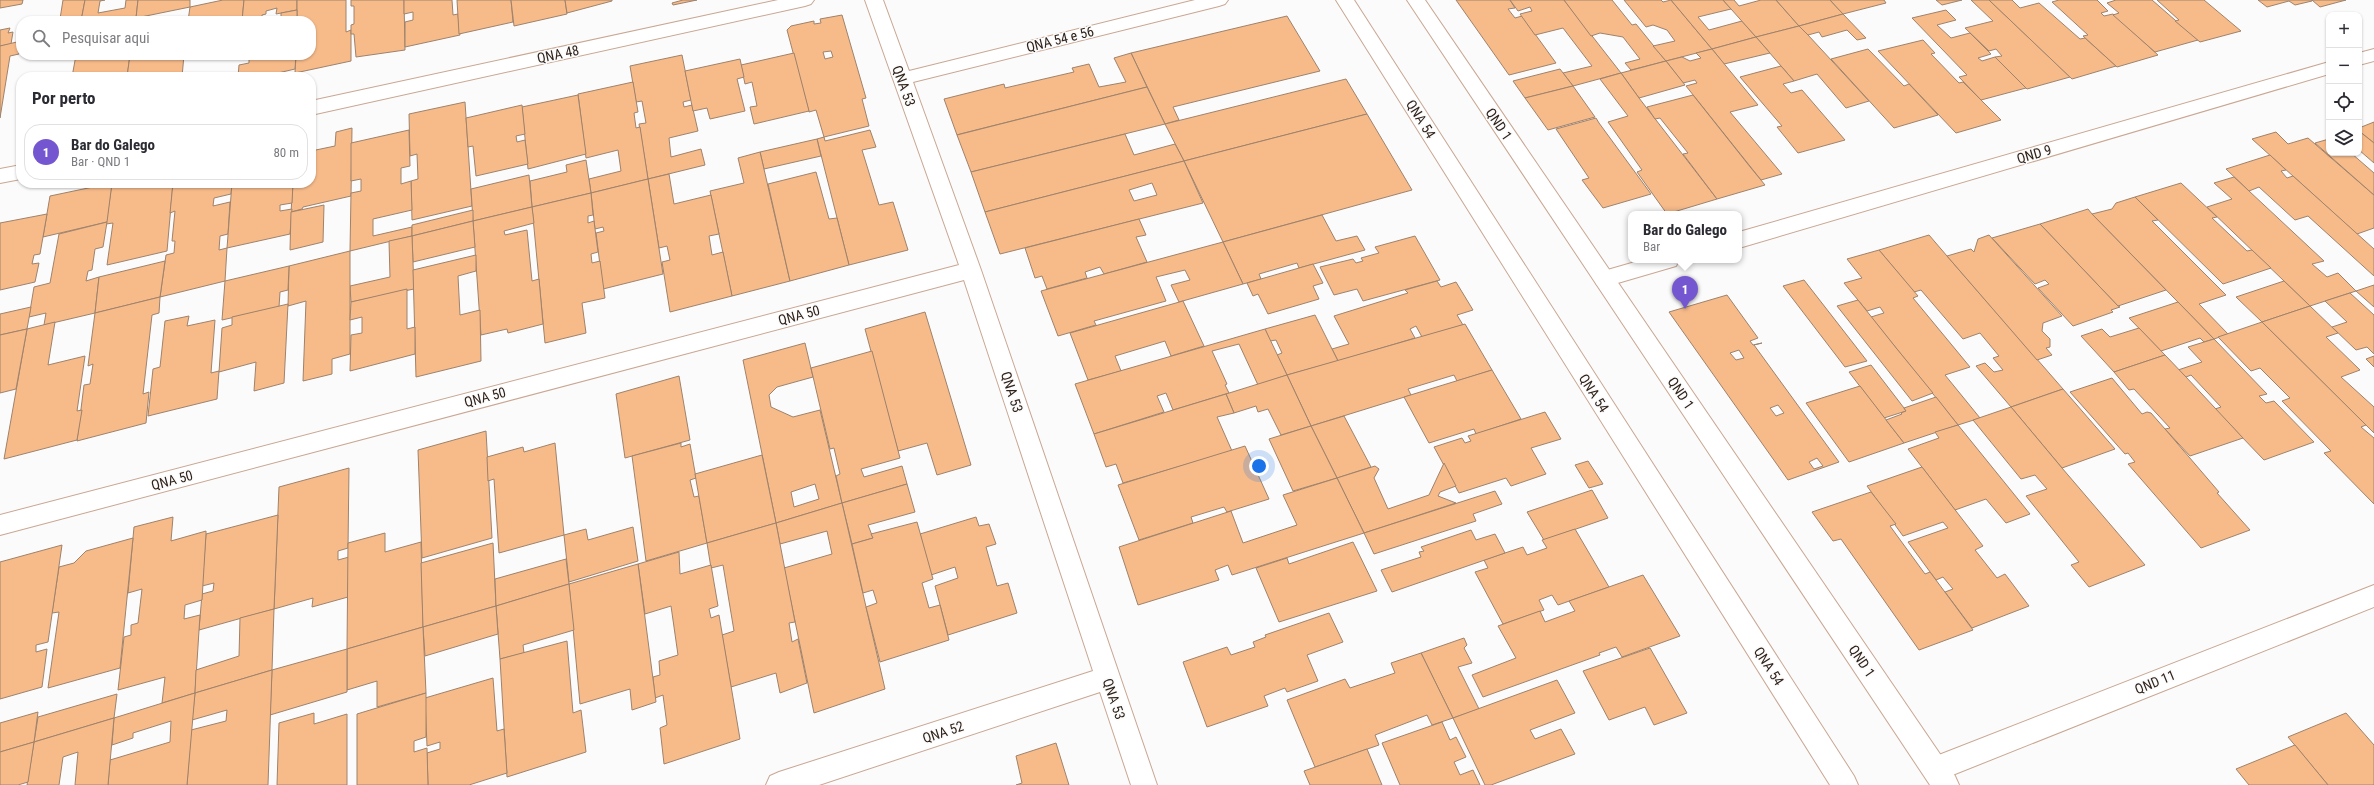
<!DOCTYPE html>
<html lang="pt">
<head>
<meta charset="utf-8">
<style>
	:root { --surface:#fff; --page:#f7f7f7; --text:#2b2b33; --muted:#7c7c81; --line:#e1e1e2; --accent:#7456d0 }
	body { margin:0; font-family:"Roboto Condensed",sans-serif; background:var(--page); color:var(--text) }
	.controls { position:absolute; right:12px; top:12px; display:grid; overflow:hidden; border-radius:8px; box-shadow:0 1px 3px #0004 }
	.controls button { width:36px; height:36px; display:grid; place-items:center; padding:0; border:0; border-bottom:1px solid var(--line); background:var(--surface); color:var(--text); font:20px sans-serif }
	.you { position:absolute; left:1259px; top:466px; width:14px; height:14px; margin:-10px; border:3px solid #fff; border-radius:50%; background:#1a73e8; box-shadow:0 0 0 6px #1a73e833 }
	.badge { display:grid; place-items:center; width:26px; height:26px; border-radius:50%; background:var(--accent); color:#fff; font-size:13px; font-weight:700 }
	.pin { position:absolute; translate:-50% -33px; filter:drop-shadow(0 1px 2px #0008) }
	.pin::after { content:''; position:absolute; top:21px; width:14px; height:12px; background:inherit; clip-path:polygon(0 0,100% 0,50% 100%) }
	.popup { position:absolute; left:1628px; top:211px; width:114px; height:52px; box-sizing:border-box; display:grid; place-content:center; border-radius:8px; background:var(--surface); filter:drop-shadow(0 1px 3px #0005); font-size:13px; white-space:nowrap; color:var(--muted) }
	.popup b { font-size:15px; color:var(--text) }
	.popup::after { content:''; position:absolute; left:50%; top:100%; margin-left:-8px; border:8px solid transparent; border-top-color:var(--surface) }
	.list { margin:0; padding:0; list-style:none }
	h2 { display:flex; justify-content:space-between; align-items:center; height:52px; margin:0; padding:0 16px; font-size:17px }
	h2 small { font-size:13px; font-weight:400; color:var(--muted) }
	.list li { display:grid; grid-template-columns:26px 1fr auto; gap:12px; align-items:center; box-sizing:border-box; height:56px; margin:0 8px 8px; padding:0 8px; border:1px solid var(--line); border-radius:16px }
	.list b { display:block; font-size:15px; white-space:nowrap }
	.list p { margin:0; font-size:13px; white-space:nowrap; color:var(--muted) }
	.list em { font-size:13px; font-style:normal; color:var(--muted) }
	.icon { flex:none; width:22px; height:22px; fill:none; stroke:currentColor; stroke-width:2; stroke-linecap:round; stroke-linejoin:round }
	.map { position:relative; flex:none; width:2374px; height:785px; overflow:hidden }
	.search { position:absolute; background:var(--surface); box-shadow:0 1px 3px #0004; left:16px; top:16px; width:300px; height:44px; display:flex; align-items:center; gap:10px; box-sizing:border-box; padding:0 14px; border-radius:16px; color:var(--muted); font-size:15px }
	.panel { position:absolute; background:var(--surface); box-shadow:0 1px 3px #0004; left:16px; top:72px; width:300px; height:116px; border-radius:16px }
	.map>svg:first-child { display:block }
	.building { fill:#f7bb8a; stroke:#9f826b; fill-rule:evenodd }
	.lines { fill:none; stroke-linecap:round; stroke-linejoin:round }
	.street-casing { stroke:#c9a793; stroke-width:2 }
	.secondary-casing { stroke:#c9a793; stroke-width:2 }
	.street { fill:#fff; fill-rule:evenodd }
	.secondary { fill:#fff; fill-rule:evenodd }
	.labels { text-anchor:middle; stroke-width:3; stroke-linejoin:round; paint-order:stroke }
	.street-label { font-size:14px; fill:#30231b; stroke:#fbfbfb }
</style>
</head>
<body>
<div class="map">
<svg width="2374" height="785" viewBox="0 0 2374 785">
	<rect width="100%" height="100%" fill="#fbfbfb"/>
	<!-- building -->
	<g class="building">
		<path d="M0 0H23L22 4 0 8Z"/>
		<path d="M63 0H85L81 21H50L60 19Z"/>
		<path d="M85 0H105L100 1 98 13 125 8 126 0H138L136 18 121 21H81Z"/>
		<path d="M138 0H190V7L136 18Z"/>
		<path d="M223 0H244L242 21H188L190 7Z"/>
		<path d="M244 0H297V10L276 14 277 8 266 11V14L262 15V21H242Z"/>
		<path d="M297 0H346V32L351 30V61L295 73 296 55H311V21H297Z"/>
		<path d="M351 0H404L405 50 356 57 354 34H351V25L354 24V6H351Z"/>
		<path d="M404 0H452L453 15 458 14 460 35 405 47V22L413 20V12L404 14Z"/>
		<path d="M457 0H511L513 22 459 34Z"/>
		<path d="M511 0H565L567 14 514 26Z"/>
		<path d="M565 0H612V1L567 13Z"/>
		<path d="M683 0H697L673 5 672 3Z"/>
		<path d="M1456 0H1510L1515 8 1508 9 1515 18 1522 16 1556 63 1509 75Z"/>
		<path d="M1510 0H1564L1621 73 1573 86 1563 73 1592 66 1563 28 1535 35 1520 14 1532 11 1530 7 1518 11Z"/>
		<path d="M1564 0H1612L1632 25 1636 24 1666 61 1631 70 1625 63 1640 59 1623 37 1600 33 1591 36Z"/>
		<path d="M1624 0H1661L1663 2 1671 0 1712 49 1666 61 1653 46 1675 41 1667 30 1653 25 1646 27Z"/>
		<path d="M1671 0H1723L1731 9 1698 17 1709 30 1742 21 1756 37 1712 49Z"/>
		<path d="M1723 0H1734L1739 6 1761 0H1776L1799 26 1756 37Z"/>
		<path d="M1776 0H1830L1843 14 1799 26Z"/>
		<path d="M1830 0H1884L1886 3 1843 14Z"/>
		<path d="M1936 0H1962L1942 5Z"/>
		<path d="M1971 0H1989L2070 77 2027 89 1995 57 2002 56 1996 49 1989 51 1965 28 1993 21Z"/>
		<path d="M1989 0H2012L2020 8 2039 3 2080 39 2085 38 2116 66 2072 79Z"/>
		<path d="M2059 0H2097L2108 11 2101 13 2104 16 2113 14 2158 55 2117 67 2083 36 2088 35 2052 2Z"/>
		<path d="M2116 0H2152L2198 40 2155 52 2113 15 2119 13 2107 3Z"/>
		<path d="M2157 0H2204L2241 31 2200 42 2175 21 2179 20Z"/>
		<path d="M2258 0H2312V1L2295 5 2289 1 2267 7Z"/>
		<path d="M2312 0H2346L2320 7Z"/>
		<path d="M297 10V21H281V13Z"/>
		<path d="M1946 10 1956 20 1937 25 1951 38 1970 33 1991 54 1978 58 1982 61 1995 57 2026 88 1981 100 1959 77 1967 75 1912 18Z"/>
		<path d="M1843 14 1866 38 1857 40 1847 30 1822 37 1819 32 1808 35 1799 26Z"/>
		<path d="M842 15 866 98 862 99 869 126 824 137 816 110 809 112 787 30 791 26 814 21V24L821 23 820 19ZM831 51 833 57 825 59 823 52Z"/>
		<path d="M1287 16 1320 71 1173 107 1179 120 1165 124 1131 53Z"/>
		<path d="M1799 26 1808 35 1869 101 1846 108 1817 74 1794 81 1756 37Z"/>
		<path d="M10 28 8 33 13 32 11 44 0 46V30Z"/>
		<path d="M1756 37 1770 53 1724 64 1712 49Z"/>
		<path d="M1923 40 1935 53 1931 54 1959 83 1963 82 2001 120 1956 133 1878 51Z"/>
		<path d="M21 41 19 54 10 56 0 118V46Z"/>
		<path d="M1712 49 1758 105 1730 112 1782 174 1761 180 1686 86 1697 83 1695 80 1683 83 1666 61 1682 57 1690 61 1701 58 1696 53Z"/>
		<path d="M1868 49 1904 86 1909 84 1938 115 1894 128 1831 59Z"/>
		<path d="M794 53 809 111 754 124 750 107 757 106 752 82 745 84 741 65Z"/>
		<path d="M1131 53 1147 87 960 134 957 135 944 99 1004 84 1005 88 1074 72 1072 68 1089 64 1099 87 1126 82 1114 58Z"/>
		<path d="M76 55H130L127 77H72Z"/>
		<path d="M130 55H184L182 77H127Z"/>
		<path d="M249 55H296L295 69 261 77H238L239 65 249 63Z"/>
		<path d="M682 55 691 100 683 102 684 107 692 105 698 131 669 138 671 157 701 149 705 165 648 179 639 124 646 123 642 101 636 102 630 66Z"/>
		<path d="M740 59 744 77 737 79 745 111 710 119 707 108 693 111 685 71Z"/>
		<path d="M1666 61 1685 85 1639 98 1621 73Z"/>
		<path d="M1781 66 1794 81 1783 84 1791 93 1802 90 1845 140 1798 153 1777 127 1782 126 1740 77Z"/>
		<path d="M1560 69 1573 86 1525 98 1513 81Z"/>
		<path d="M1621 73 1639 98 1717 199 1667 214 1637 172 1642 170 1608 122 1628 116 1600 79Z"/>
		<path d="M1346 79 1367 114 1184 161 1165 124Z"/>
		<path d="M633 82 638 112 634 113 636 128 640 127 648 179 591 193 589 179 621 171 618 150 586 158 578 94Z"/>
		<path d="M1573 86 1595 117 1548 130 1525 98Z"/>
		<path d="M1147 87 1165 124 971 172 957 135Z"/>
		<path d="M578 95 586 154 528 169 522 107Z"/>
		<path d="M1693 95 1751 168 1765 185 1717 199 1683 154 1688 153 1660 118 1655 119 1647 107Z"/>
		<path d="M465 102 472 206 412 220 411 181 418 179 417 154 410 156 409 114Z"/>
		<path d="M522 105 525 134 516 136 517 142 525 140 528 164 476 176 473 146 468 147 466 118Z"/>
		<path d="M1367 114 1412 190 1223 242 1184 161Z"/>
		<path d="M1596 118 1599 123 1651 194 1603 208 1582 180 1589 178 1556 129Z"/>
		<path d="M2374 122V143L2359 131V128Z"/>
		<path d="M352 128 351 196 303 207 302 209 291 212 293 183H311V151L335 146 336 132Z"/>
		<path d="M409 130 410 166 401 168V184L411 181 412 210 373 219V236L412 227V236L350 251 351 193 361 191V179L351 181V143Z"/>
		<path d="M870 130 876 147 862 150 879 205 893 202 908 250 849 265 817 139 824 137 825 141Z"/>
		<path d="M2359 131 2374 143V163L2359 150Z"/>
		<path d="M2276 132 2288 144 2308 138 2374 195V228L2357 234 2252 139Z"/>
		<path d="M1125 134 1134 155 1175 144 1184 161 985 212 971 172Z"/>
		<path d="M817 139 821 156 764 169 760 152Z"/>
		<path d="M2329 139V153H2351L2374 173V195L2315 143Z"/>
		<path d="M760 152 790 281 732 296 710 191 744 183 738 158Z"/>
		<path d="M2270 155 2286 170 2281 171 2287 178 2293 176 2374 249V276L2308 216 2295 220 2259 187 2249 191 2226 169Z"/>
		<path d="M586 160 591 193 532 207 530 181 567 172 566 165Z"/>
		<path d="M1184 161 1203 203 1000 254 985 212ZM1152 183 1157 195 1134 201 1129 190Z"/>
		<path d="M816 172 829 219 837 218 849 265 790 281 768 184Z"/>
		<path d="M669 174 674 204 711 195 719 234 709 236 712 255 723 252 732 296 670 312 662 262 670 260 667 246 659 248 648 179Z"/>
		<path d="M529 175 532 207 473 221 471 189Z"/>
		<path d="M2234 177 2324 261 2312 264 2327 277 2338 273 2356 291 2310 306 2207 207 2232 199 2214 183Z"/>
		<path d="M648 179 663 274 603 289 596 233 604 231 603 227 595 229 591 193Z"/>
		<path d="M112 183H173L167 251 107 265 113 223 106 224Z"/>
		<path d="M112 183 107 222 43 237 50 196Z"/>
		<path d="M173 183H232L231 194 214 198 213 206 230 202 228 234 220 236 219 250 227 248 225 281 160 297 166 255 174 253 175 241H172L175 211 170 213Z"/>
		<path d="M232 183H293L292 203 280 205V211L292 209 290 234 227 248Z"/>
		<path d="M2181 183 2217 217 2212 218 2247 251 2252 250 2271 268 2223 284 2135 197Z"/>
		<path d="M591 193 593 215 588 216V223L594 221 598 252 591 254 592 263 600 261 605 298 582 303 586 333 545 343 532 207Z"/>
		<path d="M2135 197 2158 220 2152 221 2226 295 2199 304 2228 334 2214 339 2092 214 2112 209 2116 203Z"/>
		<path d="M324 205 323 242 290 250 291 212Z"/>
		<path d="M532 207 534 223 504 231 505 235 527 230 532 281 539 279 543 324 508 333 507 329 481 335 473 221Z"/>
		<path d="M2088 209 2092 214 2166 290 2118 306 2040 224Z"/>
		<path d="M473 210V221L412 236V225Z"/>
		<path d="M47 214 40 254 34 255 32 264 39 263 35 282 0 290V223Z"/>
		<path d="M1322 215 1336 241 1357 236 1365 250 1299 268 1297 263 1259 274 1261 279 1243 284 1223 242Z"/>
		<path d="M1139 219 1146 235 1136 237 1147 262 1104 274 1100 267 1085 272 1087 278 1047 289 1042 276 1035 278 1025 248Z"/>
		<path d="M473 221 475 247 413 262 412 236Z"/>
		<path d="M107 222 103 247 95 249 92 270 88 271 86 281 99 277 95 313 44 325 46 313 29 317 34 287 50 283 59 234Z"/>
		<path d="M2040 224 2118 306 2120 307 2111 310 2113 312 2073 326 2038 288 2049 284 2045 280 2035 284 1992 238Z"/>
		<path d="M1929 235 1947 256 2063 389 2011 407 1976 366 1985 363 1994 372 2003 370 1993 358 1999 356 1980 333 1963 339 1921 290 1914 292 1879 250Z"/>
		<path d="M1989 235 2062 316 2043 323 2042 331 2050 339V347L2046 348 2052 355 2037 360 1947 256 1971 249 1974 252 1978 239Z"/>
		<path d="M412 236 414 289 351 302 350 286 390 277 389 241Z"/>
		<path d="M1415 236 1440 280 1363 301 1357 289 1334 295 1320 267 1353 259 1356 263 1363 261 1361 258 1379 253 1375 247Z"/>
		<path d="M1223 242 1243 284 1179 302 1171 285 1190 280 1185 270 1156 277 1166 301 1094 321 1096 325 1058 336 1041 291Z"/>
		<path d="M1879 250 1918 296 1913 298 1970 367 1945 375 1980 418 1958 425 1871 317 1884 313 1880 307 1867 311 1844 283 1862 278 1847 259Z"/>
		<path d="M350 251V354L332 359V374L303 381 306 301 288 306 289 266Z"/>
		<path d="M476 255V271L458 276 460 315 480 310 481 361 416 377 413 270Z"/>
		<path d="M165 261 160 297 95 313 99 277Z"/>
		<path d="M1313 264 1323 283 1313 286 1319 299 1268 314 1258 294 1253 296 1247 283Z"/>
		<path d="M289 266 288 290 280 292 279 307 222 320 225 281Z"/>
		<path d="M1804 280 1867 361 1845 367 1783 286Z"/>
		<path d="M1437 281 1441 287 1456 282 1473 310 1457 315 1463 325 1422 337 1416 326 1410 329 1415 338 1338 361 1332 349 1349 344 1334 316 1408 293 1405 290Z"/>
		<path d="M2284 281 2310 306 2262 322 2236 297Z"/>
		<path d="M2374 285V307L2356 291Z"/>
		<path d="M407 289V329L415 327V354L350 371 351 335 362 333V317L350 320 351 302Z"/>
		<path d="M2350 293 2374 315V354L2367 347 2356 350 2332 327 2347 322 2325 301Z"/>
		<path d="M1727 295 1758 338 1750 341 1753 345 1762 343 1754 345 1839 462 1788 480 1669 312ZM1739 350 1744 358 1736 360 1730 353ZM1778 405 1784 413 1776 416 1770 408ZM1817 458 1823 466 1814 469 1809 462Z"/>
		<path d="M160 297 159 313 152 315 143 394 149 392 146 423 77 441 84 385 90 384 93 364 88 366 95 313Z"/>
		<path d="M1858 300 1897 349 1933 393 1912 401 1837 306Z"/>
		<path d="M1183 301 1204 346 1171 356 1165 341 1115 356 1121 371 1088 380 1070 333Z"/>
		<path d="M2178 302 2214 339 2204 342 2200 338 2161 351 2129 318Z"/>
		<path d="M288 304 284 383 254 391 256 362 219 372 222 328 232 325V317Z"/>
		<path d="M2310 306 2338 333 2326 337 2360 370 2341 377 2374 407V433L2262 322Z"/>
		<path d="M31 307 27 329 0 335V314Z"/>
		<path d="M925 312 971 465 937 475 927 443 898 451 865 329Z"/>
		<path d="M1315 315 1338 361 1287 375 1277 355 1282 353 1276 340 1270 341 1265 329Z"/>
		<path d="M189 316 187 326 215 320 211 373 219 371 217 399 148 416 153 369 160 367 165 321Z"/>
		<path d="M55 322 48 365 85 356 77 411 82 410 77 440 4 459 27 329Z"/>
		<path d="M2262 322 2366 425 2361 427 2374 438V504L2324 453 2331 451 2282 401 2290 398 2260 368 2251 371 2218 337Z"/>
		<path d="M1465 324 1492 370 1457 381 1454 375 1408 389 1411 395 1311 426 1287 375Z"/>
		<path d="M2139 328 2165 355 2114 372 2081 336 2102 329 2110 337Z"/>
		<path d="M27 329 16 389 0 393V335Z"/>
		<path d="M1265 329 1287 375 1258 385 1239 344 1212 351 1227 384 1225 385 1229 393 1173 410 1166 393 1157 396 1164 412 1094 434 1075 384Z"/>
		<path d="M2214 339 2267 394 2259 396 2266 403 2274 401 2314 442 2264 460 2215 409 2221 407 2191 375 2186 377 2178 370 2202 362 2188 347Z"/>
		<path d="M805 343 813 377 777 387 769 395 771 407 793 417 820 410 842 503 776 523 743 360ZM815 484 819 499 794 507 791 492Z"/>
		<path d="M872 351 900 458 861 469 864 477 902 466 907 484 842 503 836 476 840 474 834 448 830 449 811 368Z"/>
		<path d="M2165 355 2186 377 2243 438 2190 456 2165 429 2170 428 2134 389 2129 390 2114 372Z"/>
		<path d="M2374 356V367L2366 359Z"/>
		<path d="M1871 365 1904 408 1906 411 1884 418 1849 372Z"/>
		<path d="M1492 370 1521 419 1476 434 1474 429 1429 443 1404 397Z"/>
		<path d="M1287 375 1311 426 1281 435 1268 409 1258 412 1256 406 1234 413 1226 394Z"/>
		<path d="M679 376 690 440 625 458 616 394Z"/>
		<path d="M2112 378 2142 414 2147 412 2151 413 2165 429 2219 492 2217 493 2250 530 2201 548 2128 464 2135 462 2128 453 2125 454 2070 392Z"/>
		<path d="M1860 386 1904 443 1849 462 1806 403Z"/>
		<path d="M2063 389 2115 449 2062 468 2011 407Z"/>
		<path d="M1226 394 1234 413 1217 417 1232 451 1123 483 1116 464 1106 467 1094 434Z"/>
		<path d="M1936 397 1958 425 1904 443 1886 420 1902 414 1901 413 1906 411 1904 408Z"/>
		<path d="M2011 407 2062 468 2145 565 2089 587 2071 565 2079 562 2026 496 2047 489 2035 475 2021 479 1973 420Z"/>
		<path d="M1545 412 1561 439 1531 448 1546 474 1511 486 1506 478 1459 493 1434 447 1462 438 1465 443 1471 441 1468 436Z"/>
		<path d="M1344 416 1371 467 1337 478 1311 426Z"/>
		<path d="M1958 425 2009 488 2030 514 2006 523 1986 499 1955 510 1908 449 1939 438 1935 432Z"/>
		<path d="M1311 426 1337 478 1293 491 1269 439Z"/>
		<path d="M486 431 492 538 422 558 418 450Z"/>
		<path d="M555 443 564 535 499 553 494 479 488 481 487 457 523 447 524 452Z"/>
		<path d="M681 443V447L690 444 696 478 690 480 694 497 699 496 707 543 646 561 632 456Z"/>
		<path d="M1245 446 1269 499 1227 512 1224 507 1191 517 1193 523 1139 540 1118 485Z"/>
		<path d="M762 455 776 523 707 543 695 474Z"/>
		<path d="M1588 461 1603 484 1589 488 1575 465Z"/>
		<path d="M1444 463 1456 486 1440 492 1438 496 1456 503 1364 533 1337 478 1375 466 1379 469 1374 478 1388 509 1429 495Z"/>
		<path d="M1922 467 1983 546 1975 550 1997 578 2005 574 2029 606 1972 628 1945 592 1953 589 1943 577 1936 580 1908 542 1948 528 1943 522 1903 536 1867 486Z"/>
		<path d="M349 468 348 548 338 551V560L349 557 348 597 312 607 313 598 274 609 279 487Z"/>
		<path d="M1337 478 1364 533 1232 575 1228 565 1215 570 1219 580 1138 605 1119 547 1231 511 1243 543 1297 525 1283 495Z"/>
		<path d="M907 484 915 512 868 525 873 538 852 544 842 503Z"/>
		<path d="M1592 490 1608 518 1544 540 1527 512Z"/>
		<path d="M1495 491 1502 504 1473 514 1476 521 1374 554 1364 533Z"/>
		<path d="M1871 492 1896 524 1890 526 1925 574 1930 572 1973 630 1919 650 1841 539 1833 541 1812 512Z"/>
		<path d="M842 503 885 689 814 713 784 568 832 554 827 531 780 544 776 523Z"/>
		<path d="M278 515 274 609 199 630 202 594 213 591 214 583 202 586 206 534Z"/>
		<path d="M173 517 171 541 206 531V534L202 600 185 605 184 619 200 615 195 693 162 703 165 677 118 690 124 637 131 635V625L138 623 142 589 128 593 134 527Z"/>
		<path d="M976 517 979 526 989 524 996 544 986 547 997 586 1008 583 1017 613 948 635 935 586 958 578 955 567 931 575 920 534Z"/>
		<path d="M917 522 933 579 922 583 929 608 940 605 949 640 880 662 866 607 877 603 873 590 863 593 852 544 873 538 871 534Z"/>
		<path d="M776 523 795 622 789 623 792 642 798 639 807 683 780 693 776 673 731 687 722 635 734 631 723 565 711 568 707 543Z"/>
		<path d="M633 527 638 561 569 582 564 535 586 529 588 540Z"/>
		<path d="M1575 529 1609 587 1558 605 1552 595 1539 600 1544 610 1503 624 1475 572 1488 568 1484 560 1523 547 1527 555 1547 548 1542 540Z"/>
		<path d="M1471 530 1476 540 1495 534 1505 553 1392 592 1381 570 1421 557 1419 552 1424 551 1421 547Z"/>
		<path d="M385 533V552L421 542 423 627 347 649 348 543Z"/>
		<path d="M133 538 120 668 48 688 59 612 52 613 59 567 74 563 86 551Z"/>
		<path d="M1353 542 1377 591 1279 622 1256 568 1287 558 1289 564Z"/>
		<path d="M493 543 496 606 423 627 421 563Z"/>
		<path d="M62 545 48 642 36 645V652L47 649 42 687 0 699V562Z"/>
		<path d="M679 552 680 574 711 565 718 606 709 609 711 618 719 615 740 739 664 764 660 728 667 725 663 695 655 698 653 677 660 675 659 661 678 655 671 606 645 614 638 564Z"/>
		<path d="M566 559 569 584 496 606 495 579Z"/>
		<path d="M638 564 656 702 632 710 630 689 580 704 569 584Z"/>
		<path d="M1643 575 1680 636 1622 657 1616 647 1599 653 1600 655 1483 697 1472 675 1516 658 1498 626 1540 611 1545 622 1575 611 1569 601Z"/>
		<path d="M569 584 574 630 523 645 524 653 500 659 496 606Z"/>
		<path d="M496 606 498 634 425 656 423 627Z"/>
		<path d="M274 609 272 670 195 693 196 670 239 656 240 618Z"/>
		<path d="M1329 613 1343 642 1307 655 1318 681 1287 692 1285 688 1264 696 1268 706 1207 727 1183 662 1227 647 1231 655 1255 647 1253 642 1266 637 1265 635Z"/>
		<path d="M423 627 426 693 377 707V681L347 690V649Z"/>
		<path d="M1464 638 1467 645 1464 648 1472 663 1458 667 1479 709 1453 718 1421 653Z"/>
		<path d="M567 641 573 713 581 710 586 752 507 777 500 659Z"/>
		<path d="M1650 648 1687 713 1654 725 1645 707 1609 720 1583 671Z"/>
		<path d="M347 649V692L270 715 272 670Z"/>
		<path d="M1421 653 1453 718 1432 725 1427 715 1375 735 1379 745 1315 767 1287 700 1345 679 1350 688 1395 673 1391 663Z"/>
		<path d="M272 670 268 785H187L191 730 226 721 227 710 192 720 195 693Z"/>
		<path d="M493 678 497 731 504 729 507 773 469 785H428L427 753 440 749V742L427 746 425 698Z"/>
		<path d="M1557 680 1575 713 1530 730 1535 739 1561 729 1575 754 1491 785H1485L1453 718Z"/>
		<path d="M195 693 187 785H108L110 760 170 742 171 721 133 733V738L112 745 114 718Z"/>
		<path d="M426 693V737L414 741V752L427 748 428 785H357V714Z"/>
		<path d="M117 694 114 718 34 742 38 717Z"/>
		<path d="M38 712 34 742 0 752V723Z"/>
		<path d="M314 713V724L347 714V785H277L279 723Z"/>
		<path d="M2346 713 2374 745V785H2328L2288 737Z"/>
		<path d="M114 718 108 785H75L78 752 63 757 59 785H27L34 742Z"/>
		<path d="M1442 722 1450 740 1456 737 1466 757 1454 762 1460 775 1473 770 1480 785H1400L1382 743Z"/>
		<path d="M34 742 28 782 18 785H0V752Z"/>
		<path d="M1056 743 1069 785H1016L1022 783 1016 756Z"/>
		<path d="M2295 745 2328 785H2249L2236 769Z"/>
		<path d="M1367 749 1382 785H1310L1304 771Z"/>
	</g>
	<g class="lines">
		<defs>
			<g id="street">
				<path d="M778 0H814L811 4 805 6 311 115V101Z"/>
				<path d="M865 0H883L909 71 1195 0H1228L1225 4 1219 6 913 82 981 270 1157 785H1131L1100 692 819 785H766L770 776 779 772 1093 671 964 280 0 535V515L959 265Z"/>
				<path d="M2374 49V61L2359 65V53Z"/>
				<path d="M2329 62V74L1739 248V232Z"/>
				<path d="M21 165V179L0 183V169Z"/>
				<path d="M1642 260H1679L1676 266 1604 287 1597 285 1594 279 1597 273Z"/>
				<path d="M2374 585V607L1935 782 1926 778 1922 769 1926 760Z"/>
			</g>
			<g id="secondary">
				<path d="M1336 0H1354L1854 776 1858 785H1830Z"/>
				<path d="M1407 0H1425L1955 776 1959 785H1930Z"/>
			</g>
		</defs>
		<!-- street casing -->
		<use href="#street" class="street-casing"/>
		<!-- secondary casing -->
		<use href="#secondary" class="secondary-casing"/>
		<!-- street -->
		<use href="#street" class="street"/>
		<!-- secondary -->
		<use href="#secondary" class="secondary"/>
	</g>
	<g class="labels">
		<!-- street labels -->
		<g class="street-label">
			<text transform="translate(1060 39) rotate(-14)" y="5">QNA 54 e 56</text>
			<text transform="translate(558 54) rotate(-12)" y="5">QNA 48</text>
			<text transform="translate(904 86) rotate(70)" y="5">QNA 53</text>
			<text transform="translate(1421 119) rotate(58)" y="5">QNA 54</text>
			<text transform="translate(1499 124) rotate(56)" y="5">QND 1</text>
			<text transform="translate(2034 154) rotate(-16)" y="5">QND 9</text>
			<text transform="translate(799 315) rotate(-15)" y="5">QNA 50</text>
			<text transform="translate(1012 392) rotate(72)" y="5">QNA 53</text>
			<text transform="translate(1594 393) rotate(57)" y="5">QNA 54</text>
			<text transform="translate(1681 393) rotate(56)" y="5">QND 1</text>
			<text transform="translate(485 397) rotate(-15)" y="5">QNA 50</text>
			<text transform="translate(172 480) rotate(-15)" y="5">QNA 50</text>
			<text transform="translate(1862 661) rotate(56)" y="5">QND 1</text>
			<text transform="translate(1769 666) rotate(57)" y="5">QNA 54</text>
			<text transform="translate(2155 682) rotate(-22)" y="5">QND 11</text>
			<text transform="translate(1114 699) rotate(71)" y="5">QNA 53</text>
			<text transform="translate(943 732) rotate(-18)" y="5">QNA 52</text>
		</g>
	</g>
</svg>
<div class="controls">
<button>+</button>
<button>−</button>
<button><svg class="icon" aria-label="locate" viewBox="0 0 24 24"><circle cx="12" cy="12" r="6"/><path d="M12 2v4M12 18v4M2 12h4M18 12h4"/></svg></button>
<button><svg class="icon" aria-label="layers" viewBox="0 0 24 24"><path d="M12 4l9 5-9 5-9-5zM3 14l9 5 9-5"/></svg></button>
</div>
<div class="you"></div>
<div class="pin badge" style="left:1685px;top:309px">1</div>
<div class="popup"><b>Bar do Galego</b>Bar</div>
<div class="search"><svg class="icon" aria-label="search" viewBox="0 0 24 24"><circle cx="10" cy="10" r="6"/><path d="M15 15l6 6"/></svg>Pesquisar aqui</div>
<section class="panel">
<h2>Por perto<small></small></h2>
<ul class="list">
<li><span class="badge">1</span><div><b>Bar do Galego</b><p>Bar · QND 1</p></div><em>80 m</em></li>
</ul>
</section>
</div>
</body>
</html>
